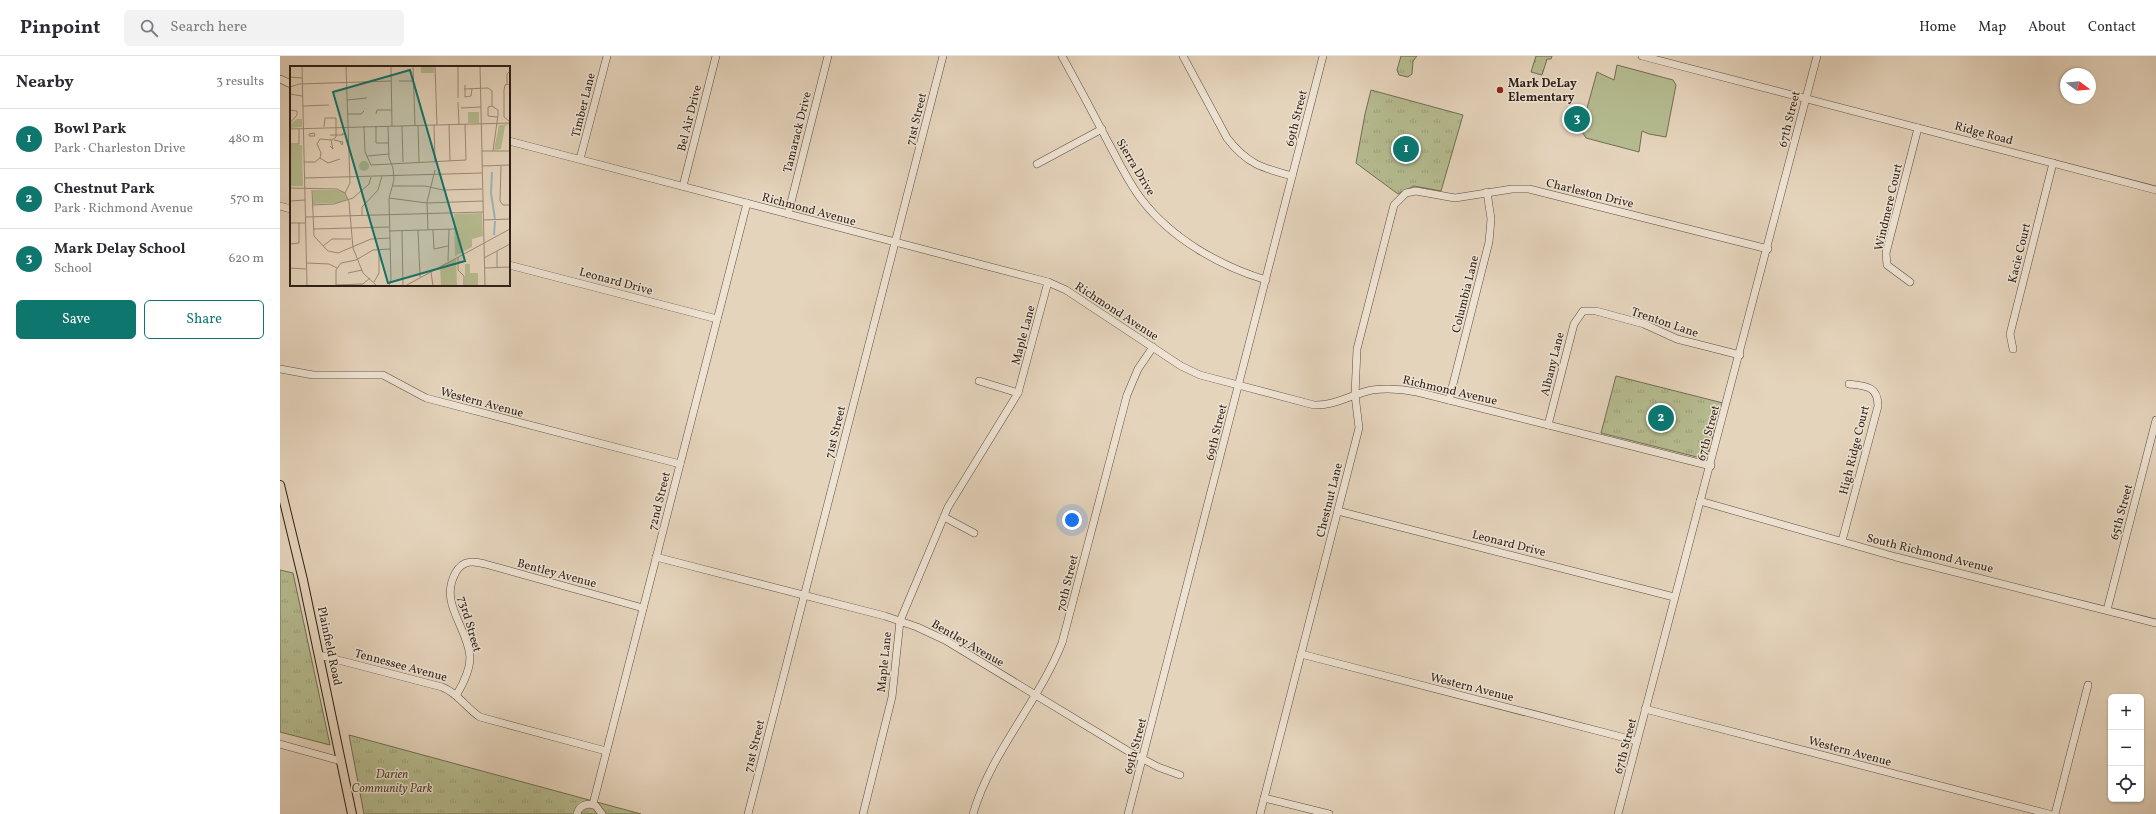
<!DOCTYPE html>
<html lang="en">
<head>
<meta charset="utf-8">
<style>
	:root { --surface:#fff; --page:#f2f2f3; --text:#2b2b33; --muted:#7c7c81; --line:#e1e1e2; --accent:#0f766e }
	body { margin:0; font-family:Vollkorn,serif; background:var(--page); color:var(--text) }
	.controls { position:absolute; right:12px; bottom:12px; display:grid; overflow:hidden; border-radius:6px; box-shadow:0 1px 3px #0004 }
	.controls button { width:36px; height:36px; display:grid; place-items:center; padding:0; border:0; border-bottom:1px solid var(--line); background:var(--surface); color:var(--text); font:20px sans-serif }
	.compass { position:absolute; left:1780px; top:12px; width:36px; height:36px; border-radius:50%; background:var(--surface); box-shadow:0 1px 3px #0004; rotate:106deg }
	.you { position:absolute; left:792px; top:464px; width:14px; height:14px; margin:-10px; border:3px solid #fff; border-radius:50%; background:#1a73e8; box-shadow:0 0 0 6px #1a73e833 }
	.badge { display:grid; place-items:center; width:26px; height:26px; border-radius:50%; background:var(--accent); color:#fff; font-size:13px; font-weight:700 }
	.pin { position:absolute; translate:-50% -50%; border:2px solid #fff; box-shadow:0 1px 4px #0006 }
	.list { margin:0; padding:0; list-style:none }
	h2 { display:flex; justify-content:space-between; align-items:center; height:52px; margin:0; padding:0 16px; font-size:17px }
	h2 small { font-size:13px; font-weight:400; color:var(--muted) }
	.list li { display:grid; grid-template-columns:26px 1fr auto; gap:12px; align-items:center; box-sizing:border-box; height:60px; padding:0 16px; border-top:1px solid var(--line) }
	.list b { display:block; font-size:15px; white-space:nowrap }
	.list p { margin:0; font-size:13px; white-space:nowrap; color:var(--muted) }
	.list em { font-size:13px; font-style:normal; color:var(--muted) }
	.actions { display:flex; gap:8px; padding:12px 16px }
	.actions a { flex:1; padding:9px 0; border:1px solid var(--accent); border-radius:6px; text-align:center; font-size:14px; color:var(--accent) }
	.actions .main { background:var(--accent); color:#fff }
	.icon { flex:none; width:22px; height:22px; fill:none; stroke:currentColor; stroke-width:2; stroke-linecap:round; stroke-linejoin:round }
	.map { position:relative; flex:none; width:1876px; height:758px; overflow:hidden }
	header { display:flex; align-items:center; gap:24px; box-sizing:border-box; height:56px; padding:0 20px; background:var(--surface); border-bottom:1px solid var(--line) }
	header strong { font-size:19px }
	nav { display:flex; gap:22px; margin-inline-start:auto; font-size:14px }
	.search { width:280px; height:36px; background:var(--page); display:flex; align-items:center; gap:10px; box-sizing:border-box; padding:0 14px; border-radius:6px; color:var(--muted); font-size:15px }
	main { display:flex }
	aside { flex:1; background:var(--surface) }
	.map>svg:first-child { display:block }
	.park { fill:url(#park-tufts); stroke:#726e54 }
	.garden { fill:#b5bc90; stroke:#726e54 }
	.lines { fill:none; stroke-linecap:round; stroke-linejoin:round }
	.minor-casing { stroke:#5c4c41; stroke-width:8 }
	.major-casing { stroke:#2e1f18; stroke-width:10 }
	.minor { stroke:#eee3d3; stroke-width:7 }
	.major { stroke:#e5d4bc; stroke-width:8 }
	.poi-dot { fill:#8f2418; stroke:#eee3d3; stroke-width:1.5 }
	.labels { text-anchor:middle; stroke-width:3; stroke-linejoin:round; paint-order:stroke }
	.poi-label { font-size:12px; font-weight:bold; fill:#2e1f18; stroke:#eee3d3; text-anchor:start }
	.street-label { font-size:12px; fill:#2e1f18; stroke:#eee3d3 }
	.park-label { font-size:12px; font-style:italic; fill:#504636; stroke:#eee3d3 }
	.inset-river { fill:none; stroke:#9ab5bb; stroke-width:2 }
	.inset-road { fill:none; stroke:#9c8c7a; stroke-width:1 }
	.view { fill:#0f766e; fill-opacity:0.15; stroke:#0f766e; stroke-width:2 }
	.inset-edge { fill:none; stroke:#2e1f18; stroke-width:2 }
</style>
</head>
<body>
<header>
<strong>Pinpoint</strong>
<div class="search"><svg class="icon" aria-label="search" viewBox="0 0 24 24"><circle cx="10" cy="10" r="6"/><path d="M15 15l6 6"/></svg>Search here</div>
<nav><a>Home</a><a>Map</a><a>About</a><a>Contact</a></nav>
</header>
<main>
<aside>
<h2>Nearby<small>3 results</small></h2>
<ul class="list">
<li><span class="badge">1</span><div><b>Bowl Park</b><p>Park · Charleston Drive</p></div><em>480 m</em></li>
<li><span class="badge">2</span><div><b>Chestnut Park</b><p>Park · Richmond Avenue</p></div><em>570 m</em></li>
<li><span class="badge">3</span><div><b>Mark Delay School</b><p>School</p></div><em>620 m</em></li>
</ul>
<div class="actions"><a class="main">Save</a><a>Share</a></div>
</aside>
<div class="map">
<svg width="1876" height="758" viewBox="0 0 1876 758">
	<defs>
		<pattern id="park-tufts" width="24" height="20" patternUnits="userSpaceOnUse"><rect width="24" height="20" fill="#b5bc90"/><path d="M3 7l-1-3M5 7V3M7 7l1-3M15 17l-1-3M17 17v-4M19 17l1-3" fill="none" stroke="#9ca17b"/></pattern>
	</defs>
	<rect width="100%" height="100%" fill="#e5d4bc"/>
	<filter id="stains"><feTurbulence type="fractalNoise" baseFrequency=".005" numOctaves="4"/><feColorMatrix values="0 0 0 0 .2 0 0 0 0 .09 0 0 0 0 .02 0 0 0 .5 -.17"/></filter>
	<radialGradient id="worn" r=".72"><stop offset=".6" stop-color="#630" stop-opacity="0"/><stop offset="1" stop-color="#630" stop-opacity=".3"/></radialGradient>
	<!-- park -->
	<g class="park">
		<path d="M1121 0H1137L1133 5 1132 18 1128 21 1119 19 1117 14Z"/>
		<path d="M1256 0H1272L1271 3H1267L1262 19 1251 16Z"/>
		<path d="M1091 34 1183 59 1161 135 1134 130 1118 138 1076 107 1085 58Z"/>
		<path d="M1336 320 1443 347 1428 397 1421 402 1321 377Z"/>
		<path d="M0 514 13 517 50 689 0 676Z"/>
		<path d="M69 679 361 758H84Z"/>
	</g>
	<!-- garden -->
	<path class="garden" d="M1337 9 1393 24 1396 29 1386 81 1369 78 1362 75 1359 96 1306 82 1301 74 1317 16 1334 24Z"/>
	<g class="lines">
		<defs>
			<g id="minor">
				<path d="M782 0C798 29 813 57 828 86 839 106 848 126 862 144 892 183 940 210 986 224"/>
				<path d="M903 0 947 82C967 108 982 112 1012 120"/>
				<path d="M1362 0 1876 134"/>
				<path d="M0 23 11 28"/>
				<path d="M229 85 768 226 786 234 901 310 920 319 1034 349C1055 350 1072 338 1092 334 1107 332 1122 333 1137 336L1431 410"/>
				<path d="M300 103 327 0"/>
				<path d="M757 108 822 73"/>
				<path d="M403 130 436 0"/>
				<path d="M0 150 11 153"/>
				<path d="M508 158 548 0"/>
				<path d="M229 209 437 263"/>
				<path d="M1630 226 1607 209 1606 197 1638 72"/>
				<path d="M1733 293 1730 278 1773 107"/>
				<path d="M0 313 33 319H103L146 342 400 408"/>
				<path d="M699 325 738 337"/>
				<path d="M1169 344 1209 186 1211 163 1207 136"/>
				<path d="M1268 369 1294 268 1303 255H1316L1364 268 1397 283 1460 299"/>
				<path d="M1420 445 1616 501 1876 567"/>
				<path d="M1058 455 1394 541"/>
				<path d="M664 461 694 477"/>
				<path d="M1562 485 1598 350C1598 330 1586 330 1569 328"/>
				<path d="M376 501 605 560 637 571 665 584 848 695 878 711 900 719"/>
				<path d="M1827 554 1876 364"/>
				<path d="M1021 598 1357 685"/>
				<path d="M39 599 162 631C178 637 186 652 200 661L326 695"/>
				<path d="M177 638C183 628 190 613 190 601 188 571 158 547 176 516 183 504 193 505 205 508L363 552"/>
				<path d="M1365 653 1769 758"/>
				<path d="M0 688 61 705"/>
				<path d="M984 742 1049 758"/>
				<path d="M313 748 467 147"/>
				<path d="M297 758C299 749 308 746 316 750L322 758"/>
				<path d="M468 758 663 0"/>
				<path d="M583 758 612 641 620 565 668 451 738 337 768 226"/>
				<path d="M693 758C711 696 758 647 782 587L847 339 858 313 873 291"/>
				<path d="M848 758 1043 0"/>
				<path d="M980 758 1079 372 1075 339 1077 293 1114 149 1126 137 1136 135 1175 142 1232 133H1249L1488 193"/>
				<path d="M1338 758 1537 0"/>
				<path d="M1775 758 1808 629"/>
			</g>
			<path id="major" d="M0 429 23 524 72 758"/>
		</defs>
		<!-- minor casing -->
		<use href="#minor" class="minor-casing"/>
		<!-- major casing -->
		<use href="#major" class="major-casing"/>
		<!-- minor -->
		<use href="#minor" class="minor"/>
		<!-- major -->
		<use href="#major" class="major"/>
	</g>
	<!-- markers -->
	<circle class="poi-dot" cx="1220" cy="34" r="4"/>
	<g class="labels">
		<!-- poi labels -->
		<g class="poi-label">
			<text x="1228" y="31">Mark DeLay<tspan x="1228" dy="14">Elementary</tspan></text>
		</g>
		<!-- street labels -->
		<g class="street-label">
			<text transform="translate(303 49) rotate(-76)" y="4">Timber Lane</text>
			<text transform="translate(409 62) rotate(-76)" y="4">Bel Air Drive</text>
			<text transform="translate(1016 62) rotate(-76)" y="4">69th Street</text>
			<text transform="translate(636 63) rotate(-76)" y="4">71st Street</text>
			<text transform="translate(1509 63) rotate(-76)" y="4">67th Street</text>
			<text transform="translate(517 76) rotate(-76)" y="4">Tamarack Drive</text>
			<text transform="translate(1704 77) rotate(15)" y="4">Ridge Road</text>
			<text transform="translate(856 111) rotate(59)" y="4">Sierra Drive</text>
			<text transform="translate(1310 137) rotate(14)" y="4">Charleston Drive</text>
			<text transform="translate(1608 151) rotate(-77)" y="4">Windmere Court</text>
			<text transform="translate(529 153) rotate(15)" y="4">Richmond Avenue</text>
			<text transform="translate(1739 197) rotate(-76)" y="4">Kacie Court</text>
			<text transform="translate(336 225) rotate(15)" y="4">Leonard Drive</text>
			<text transform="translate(1185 238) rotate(-76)" y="4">Columbia Lane</text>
			<text transform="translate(837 255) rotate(33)" y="4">Richmond Avenue</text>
			<text transform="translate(1385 266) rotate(19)" y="4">Trenton Lane</text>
			<text transform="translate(743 279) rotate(-75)" y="4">Maple Lane</text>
			<text transform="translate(1272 308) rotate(-76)" y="4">Albany Lane</text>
			<text transform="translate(1170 334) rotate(13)" y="4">Richmond Avenue</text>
			<text transform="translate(202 346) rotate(15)" y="4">Western Avenue</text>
			<text transform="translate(555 376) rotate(-76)" y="4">71st Street</text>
			<text transform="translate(936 376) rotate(-76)" y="4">69th Street</text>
			<text transform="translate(1428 377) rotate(-75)" y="4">67th Street</text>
			<text transform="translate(1574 394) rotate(-76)" y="4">High Ridge Court</text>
			<text transform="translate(1049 444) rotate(-76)" y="4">Chestnut Lane</text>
			<text transform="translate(379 445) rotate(-76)" y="4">72nd Street</text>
			<text transform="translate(1841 456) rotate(-75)" y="4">65th Street</text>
			<text transform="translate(1229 487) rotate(14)" y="4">Leonard Drive</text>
			<text transform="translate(1650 497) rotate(14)" y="4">South Richmond Avenue</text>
			<text transform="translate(277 517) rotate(15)" y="4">Bentley Avenue</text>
			<text transform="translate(787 527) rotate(-76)" y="4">70th Street</text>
			<text transform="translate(190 568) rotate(74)" y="4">73rd Street</text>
			<text transform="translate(688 587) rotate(30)" y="4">Bentley Avenue</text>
			<text transform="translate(50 590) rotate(78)" y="4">Plainfield Road</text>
			<text transform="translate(604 606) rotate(-84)" y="4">Maple Lane</text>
			<text transform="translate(121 609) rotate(15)" y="4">Tennessee Avenue</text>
			<text transform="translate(1192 631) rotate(14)" y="4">Western Avenue</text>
			<text transform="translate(474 690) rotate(-76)" y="4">71st Street</text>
			<text transform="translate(855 690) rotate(-75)" y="4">69th Street</text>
			<text transform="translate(1345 690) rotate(-75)" y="4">67th Street</text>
			<text transform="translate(1570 695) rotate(15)" y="4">Western Avenue</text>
		</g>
		<!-- park labels -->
		<g class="park-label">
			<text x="112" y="722">Darien<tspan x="112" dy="14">Community Park</tspan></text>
		</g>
	</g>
	<!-- overview -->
	<g transform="translate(10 10)">
		<rect width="220" height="220" fill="#e5d4bc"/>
		<path d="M220 58 215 60 211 83 204 84 209 59Z" fill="#b5bc90"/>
		<path d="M131 0H144V7H131ZM178 46H189V57H178ZM0 79H12L13 120H0Z" fill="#b5bc90"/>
		<path d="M7 53H12V61L0 62V58ZM69 100a5 5 0 1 1 10 0a5 5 0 1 1-10 0ZM23 124H47L54 126 58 133 48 137 23 138ZM192 147 193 170 182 173V181L165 190 164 148ZM166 192 167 220H151L150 200ZM175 198H180V207H188V220H175Z" fill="#b5bc90"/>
		<path class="inset-river" d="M202 106 201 127 205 153M204 169 205 155"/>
		<path class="inset-road" d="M12 0 17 220M101 0 102 60M123 0 125 59M145 0 147 59M168 0V32M190 0 195 220M0 11 12 12M109 15H123M217 18V8L220 5M175 19V31L181 30 182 23M0 21 9 18 101 15M174 23 198 22 202 25V40L208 44V49L203 85M0 28 12 30M57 34 77 32M168 36 169 58M13 40 39 39M202 40 198 41V50L207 51M171 42 191 41M0 44 7 45V49L0 57M58 48H71L74 45M86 48 87 44H102M219 55 214 51V24L215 19 220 18M159 58 160 95M128 59 129 96M144 59 145 95M74 60 75 86 81 99 176 94 175 58M86 60V77H99M98 60 99 92 103 102 104 114 99 132 101 214 99 220M112 60 113 96M0 63 220 57M24 67 25 70H19V68ZM40 69H53V67L52 69M44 74 53 76 52 79 50 76M0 78H9V63M40 80 43 83 41 74M192 85H220M77 90 99 88M30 92 38 97 50 93M14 96H25L30 92 31 87 27 78 30 73 42 74 46 71V52H35L34 61M192 100 220 99M211 100 210 135 213 139H220M15 112 192 107M102 120H135L153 124 192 123M0 122 47 123 55 127 59 136 63 182 73 207 87 220M22 124 24 170 38 185 48 187 81 173 100 172M55 127 60 117 56 0M99 132 137 137 193 135M0 135 15 134M23 139 44 138 63 132 79 118 81 111M72 150V141L88 124 92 110M16 151 193 146M193 154 220 153M0 157H16M23 163 99 161M128 164 130 211M138 164 137 136 145 104M143 164 144 183 158 180M99 165 165 163M112 165 113 220M0 178 9 177V157M33 180 42 173H61M207 185V202M168 191V204L174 210V220M194 192 220 178M158 195 159 163M17 197 39 198 47 202M0 202 16 203M195 202 220 201M141 206 143 220M58 207 72 204M84 216 89 207V184M46 219 73 218 80 212M46 220V204L51 197 66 194 83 184 100 183M115 220 220 163"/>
		<path class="view" d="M120 4 175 195 98 217 43 26Z"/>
		<rect width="220" height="220" class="inset-edge"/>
	</g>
	<rect width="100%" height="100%" filter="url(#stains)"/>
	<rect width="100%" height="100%" fill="url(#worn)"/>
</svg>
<div class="controls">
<button>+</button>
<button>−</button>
<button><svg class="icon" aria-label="locate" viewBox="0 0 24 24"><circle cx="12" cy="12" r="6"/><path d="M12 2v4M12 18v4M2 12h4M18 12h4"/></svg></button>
</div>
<svg class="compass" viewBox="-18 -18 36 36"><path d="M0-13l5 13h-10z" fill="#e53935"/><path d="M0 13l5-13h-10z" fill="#7c7c81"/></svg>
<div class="you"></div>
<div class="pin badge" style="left:1126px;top:93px">1</div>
<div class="pin badge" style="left:1381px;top:362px">2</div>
<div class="pin badge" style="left:1297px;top:63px">3</div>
</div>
</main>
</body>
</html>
